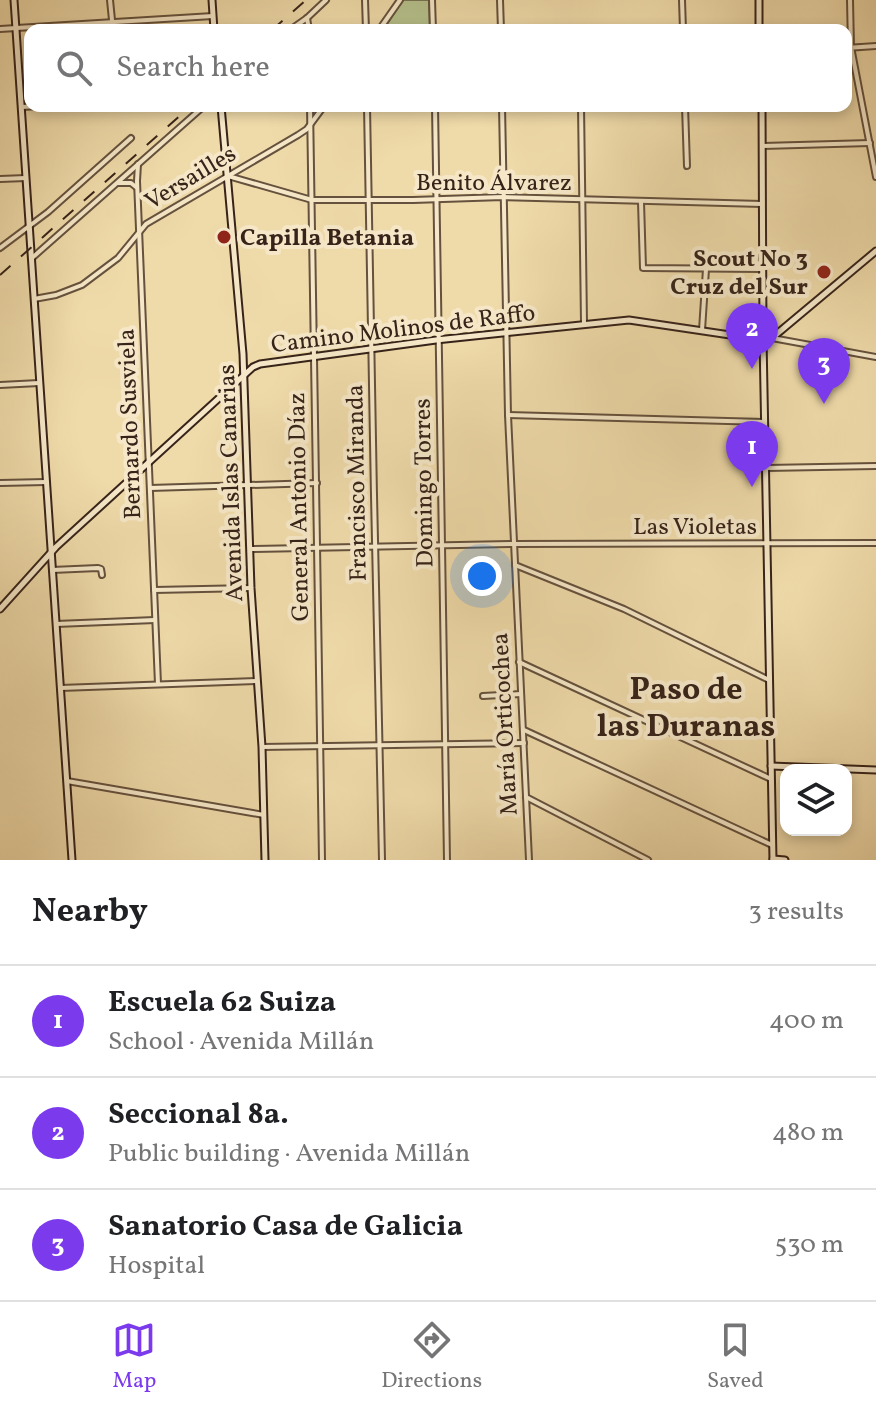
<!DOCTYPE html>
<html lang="en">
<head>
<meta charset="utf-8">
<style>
	:root { --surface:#fff; --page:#f6f6f6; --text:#202124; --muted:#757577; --line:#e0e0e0; --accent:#7c3aed }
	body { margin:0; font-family:Vollkorn,serif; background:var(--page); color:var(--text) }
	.controls { position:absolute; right:24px; bottom:24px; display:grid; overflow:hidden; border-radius:16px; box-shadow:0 4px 12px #0003 }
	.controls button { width:72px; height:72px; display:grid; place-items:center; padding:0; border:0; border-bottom:2px solid var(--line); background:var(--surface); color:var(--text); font:40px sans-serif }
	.you { position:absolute; left:482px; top:576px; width:28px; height:28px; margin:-20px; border:6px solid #fff; border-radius:50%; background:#1a73e8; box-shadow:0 0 0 12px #1a73e833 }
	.badge { display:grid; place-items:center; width:52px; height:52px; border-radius:50%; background:var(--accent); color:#fff; font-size:26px; font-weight:700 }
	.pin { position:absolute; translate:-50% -66px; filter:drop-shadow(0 2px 4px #0008) }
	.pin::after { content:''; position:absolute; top:42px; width:28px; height:24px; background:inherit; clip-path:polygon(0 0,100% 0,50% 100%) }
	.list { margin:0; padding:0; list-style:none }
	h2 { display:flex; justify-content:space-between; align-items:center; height:104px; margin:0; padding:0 32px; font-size:34px }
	h2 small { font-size:26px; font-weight:400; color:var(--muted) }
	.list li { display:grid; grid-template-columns:52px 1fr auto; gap:24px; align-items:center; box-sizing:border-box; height:112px; padding:0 32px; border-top:2px solid var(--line) }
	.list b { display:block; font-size:30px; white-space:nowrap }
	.list p { margin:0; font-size:26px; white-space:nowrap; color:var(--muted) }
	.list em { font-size:26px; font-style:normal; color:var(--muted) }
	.icon { flex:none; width:44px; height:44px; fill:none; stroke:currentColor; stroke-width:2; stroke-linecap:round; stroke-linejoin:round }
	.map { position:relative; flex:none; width:876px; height:860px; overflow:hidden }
	.search { position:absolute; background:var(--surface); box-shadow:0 4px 12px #0003; left:24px; right:24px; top:24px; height:88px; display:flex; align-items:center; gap:20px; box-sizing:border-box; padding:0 28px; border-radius:16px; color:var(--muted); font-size:30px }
	.sheet { height:440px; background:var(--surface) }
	nav { display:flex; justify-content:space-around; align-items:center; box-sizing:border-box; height:112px; border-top:2px solid var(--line); background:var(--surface); font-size:22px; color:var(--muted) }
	nav a { display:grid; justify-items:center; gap:4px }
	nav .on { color:var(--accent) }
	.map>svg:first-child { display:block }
	.green { fill:#b5c08b; stroke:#767252; stroke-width:2 }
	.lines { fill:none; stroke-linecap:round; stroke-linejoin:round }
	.street-casing { stroke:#65513d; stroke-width:8 }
	.secondary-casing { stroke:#372319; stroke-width:9 }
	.street { stroke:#f5e7c7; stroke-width:4 }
	.secondary { stroke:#f5e7c7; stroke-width:5 }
	.rail { stroke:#372319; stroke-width:2; stroke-dasharray:14 14; stroke-linecap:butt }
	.poi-dot { fill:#8f2418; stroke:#f5e7c7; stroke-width:3 }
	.labels { text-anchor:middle; stroke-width:8; stroke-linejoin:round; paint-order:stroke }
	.street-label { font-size:24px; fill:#372319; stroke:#f5e7c7 }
	.poi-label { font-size:24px; font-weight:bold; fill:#372319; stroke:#f5e7c7; text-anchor:start }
	.district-label { font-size:32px; font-weight:bold; fill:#372319; stroke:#f5e7c7 }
</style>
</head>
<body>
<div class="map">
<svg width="876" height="860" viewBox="0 0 876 860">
	<rect width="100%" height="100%" fill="#efdaa9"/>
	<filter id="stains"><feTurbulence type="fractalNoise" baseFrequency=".0025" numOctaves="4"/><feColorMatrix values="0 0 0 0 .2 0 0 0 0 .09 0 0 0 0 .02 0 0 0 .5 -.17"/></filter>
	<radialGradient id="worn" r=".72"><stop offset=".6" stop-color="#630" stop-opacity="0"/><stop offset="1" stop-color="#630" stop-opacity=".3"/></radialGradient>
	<!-- green -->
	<path class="green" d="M403 0H429L430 30H383Z"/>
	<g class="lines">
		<defs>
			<g id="street">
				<path d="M110 0 113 30"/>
				<path d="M365 0 366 30"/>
				<path d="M432 0 433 30"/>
				<path d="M500 0 501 30"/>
				<path d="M682 0 683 30"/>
				<path d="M850 0 851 47 876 177"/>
				<path d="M307 18 309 30"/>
				<path d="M0 29 213 16"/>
				<path d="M290 30 307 18 326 0"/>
				<path d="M379 30 400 0"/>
				<path d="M846 48 876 46"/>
				<path d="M310 106 322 860"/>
				<path d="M367 106C371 357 376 609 382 860"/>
				<path d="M435 106 447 860"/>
				<path d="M502 106 508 415 529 860"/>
				<path d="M581 106 584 323"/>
				<path d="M685 106 687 166"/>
				<path d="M22 107 40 106"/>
				<path d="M763 146 870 143"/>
				<path d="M138 164 137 181 158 684"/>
				<path d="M228 176 312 200H413L503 197 762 204"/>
				<path d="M0 179 26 178"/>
				<path d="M118 183H131L136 187"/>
				<path d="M641 202 643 268 762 269"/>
				<path d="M0 248 48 212 131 138"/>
				<path d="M32 258 204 106"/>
				<path d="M34 299 56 295 82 285 118 258 146 224 298 135 307 129 324 106"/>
				<path d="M702 330 706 269"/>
				<path d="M772 338 876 357"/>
				<path d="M0 385 39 383"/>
				<path d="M508 415 765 422"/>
				<path d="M766 468 876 466"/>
				<path d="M0 483 46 482"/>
				<path d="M150 488 317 483"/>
				<path d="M250 549 514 544 876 543"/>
				<path d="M515 565 624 609 769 680"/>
				<path d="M52 570 98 568 101 569 102 575"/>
				<path d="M154 590 251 588"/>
				<path d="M56 624 155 620"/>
				<path d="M519 662 771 779"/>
				<path d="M60 688 257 681"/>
				<path d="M483 696 521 694"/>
				<path d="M524 730 772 845"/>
				<path d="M262 747 524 743"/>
				<path d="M67 781 264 815"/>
				<path d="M526 797 648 860"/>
			</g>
			<g id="secondary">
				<path d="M14 0 72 860"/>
				<path d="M212 0 214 30"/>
				<path d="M759 0V30"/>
				<path d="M221 106 243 354 251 588 262 747 265 860"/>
				<path d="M762 106 763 339 773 860"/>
				<path d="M0 609 56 547 253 367 260 364 436 340 629 320 757 339 772 338 876 251"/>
				<path d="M771 766 876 770"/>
				<path d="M773 859 785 860"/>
			</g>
		</defs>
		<!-- street casing -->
		<use href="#street" class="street-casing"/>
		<!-- secondary casing -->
		<use href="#secondary" class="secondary-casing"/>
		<!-- street -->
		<use href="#street" class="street"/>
		<!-- secondary -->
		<use href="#secondary" class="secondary"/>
		<!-- rail -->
		<g class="rail">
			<path d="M272 30 306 0"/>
			<path d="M0 275 191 106"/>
		</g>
	</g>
	<!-- markers -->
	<g class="poi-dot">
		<circle cx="224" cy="237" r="8"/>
		<circle cx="824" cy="272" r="8"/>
	</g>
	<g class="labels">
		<!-- street labels -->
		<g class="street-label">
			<text transform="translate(190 177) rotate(-31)" y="8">Versailles</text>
			<text x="494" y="190">Benito Álvarez</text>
			<text transform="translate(403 328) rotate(-7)" y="8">Camino Molinos de Raffo</text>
			<text transform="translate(129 424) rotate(-92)" y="8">Bernardo Susviela</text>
			<text transform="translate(230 483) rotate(-92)" y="8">Avenida Islas Canarias</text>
			<text transform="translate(356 483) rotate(-91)" y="8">Francisco Miranda</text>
			<text transform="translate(423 483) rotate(-91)" y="8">Domingo Torres</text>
			<text transform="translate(298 507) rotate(-91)" y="8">General Antonio Díaz</text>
			<text x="695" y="534">Las Violetas</text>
			<text transform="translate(504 724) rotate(-93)" y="8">María Orticochea</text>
		</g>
		<!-- poi labels -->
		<g class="poi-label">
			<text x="240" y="245">Capilla Betania</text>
			<text x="808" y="266" text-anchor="end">Scout No 3<tspan x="808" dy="28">Cruz del Sur</tspan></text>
		</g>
		<!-- district labels -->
		<g class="district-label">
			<text x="686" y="699">Paso de<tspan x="686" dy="37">las Duranas</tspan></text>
		</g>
	</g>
	<rect width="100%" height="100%" filter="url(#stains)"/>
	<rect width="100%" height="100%" fill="url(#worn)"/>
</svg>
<div class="controls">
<button><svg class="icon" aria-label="layers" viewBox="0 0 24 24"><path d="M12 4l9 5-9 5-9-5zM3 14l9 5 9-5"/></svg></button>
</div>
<div class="you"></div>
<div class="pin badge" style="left:752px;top:487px">1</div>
<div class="pin badge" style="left:752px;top:369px">2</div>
<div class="pin badge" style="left:824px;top:404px">3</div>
<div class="search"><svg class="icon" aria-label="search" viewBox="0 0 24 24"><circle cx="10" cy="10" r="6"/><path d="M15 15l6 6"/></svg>Search here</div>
</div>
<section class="sheet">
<h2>Nearby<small>3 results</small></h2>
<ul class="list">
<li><span class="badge">1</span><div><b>Escuela 62 Suiza</b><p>School · Avenida Millán</p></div><em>400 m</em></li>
<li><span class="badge">2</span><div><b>Seccional 8a.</b><p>Public building · Avenida Millán</p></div><em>480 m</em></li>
<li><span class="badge">3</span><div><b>Sanatorio Casa de Galicia</b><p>Hospital</p></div><em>530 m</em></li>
</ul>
</section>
<nav>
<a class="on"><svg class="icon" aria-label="map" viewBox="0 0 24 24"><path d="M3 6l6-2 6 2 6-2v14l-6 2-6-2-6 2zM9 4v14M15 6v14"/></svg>Map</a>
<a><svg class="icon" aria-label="directions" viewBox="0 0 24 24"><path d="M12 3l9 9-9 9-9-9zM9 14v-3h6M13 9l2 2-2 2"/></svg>Directions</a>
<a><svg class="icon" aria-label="saved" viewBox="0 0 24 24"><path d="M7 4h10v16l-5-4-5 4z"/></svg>Saved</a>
</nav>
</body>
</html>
